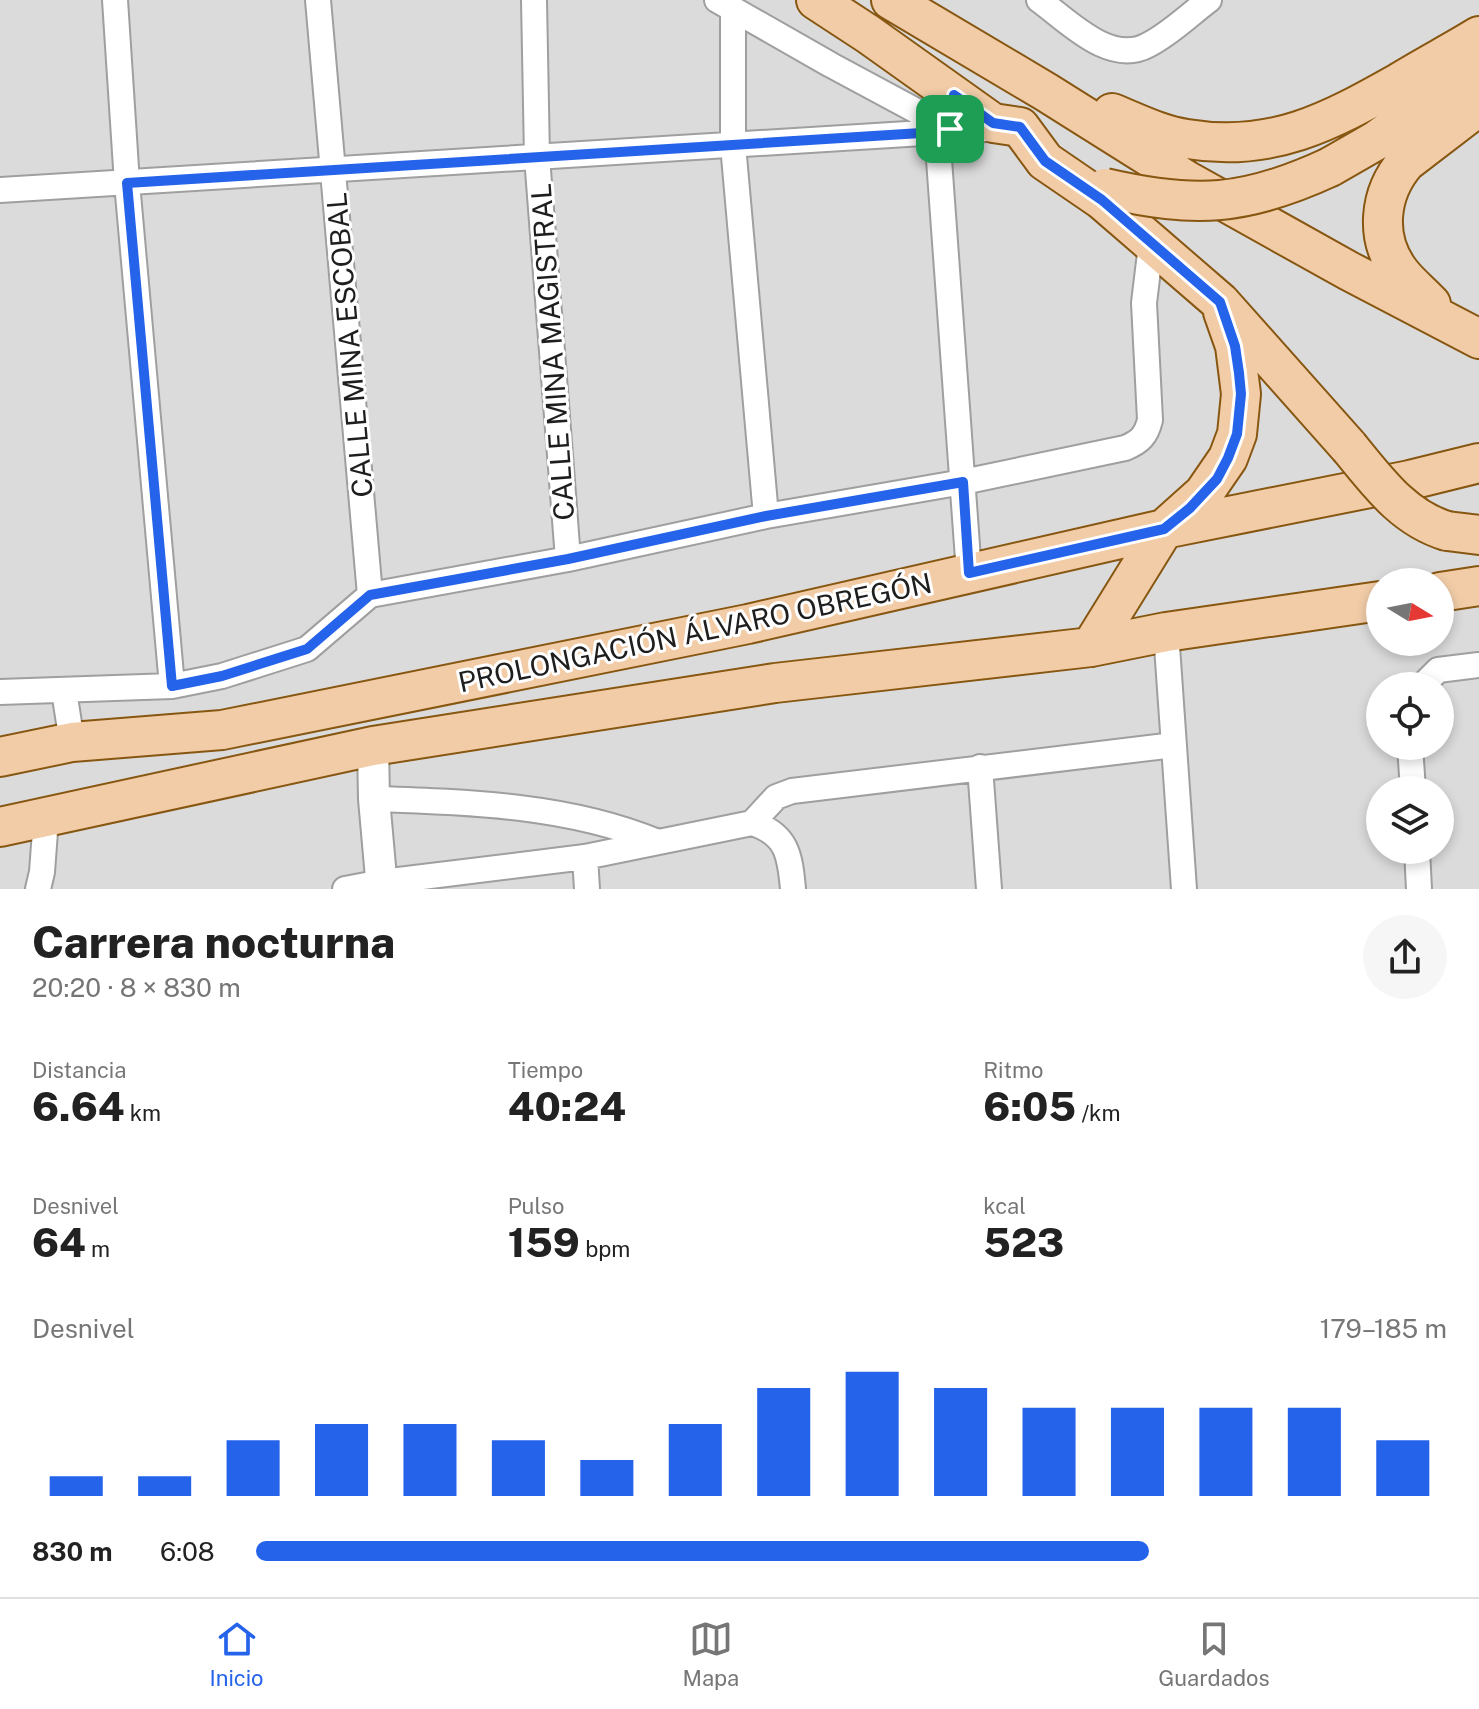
<!DOCTYPE html>
<html lang="es">
<meta charset="utf-8">
<style>
body{margin:0;font-family:"Public Sans",sans-serif;background:#f6f6f6;color:#222;height:100vh;display:flex;flex-direction:column;font-size:30px;white-space:nowrap}
*{box-sizing:border-box;margin:0}
p{font-size:26px;color:#767676}
.icon{flex:none;width:44px;height:44px;fill:none;stroke:currentColor;stroke-width:2;stroke-linecap:round;stroke-linejoin:round}
.map{position:relative;height:889px;overflow:hidden}
.details{display:flex;flex-direction:column;background:#fff;flex:1}
.details>*{flex:none}
.needle{width:52px;rotate:100deg}
.fabs{position:absolute;left:1366px;top:568px;display:grid;gap:16px}
.fabs a{display:grid;place-items:center;width:88px;height:88px;border-radius:50%;background:#fff;box-shadow:0 4px 12px #0003;font-size:40px}
.pin{position:absolute;display:grid;place-items:center;width:68px;height:68px;color:#fff;margin:-34px;border-radius:16px;box-shadow:0 4px 12px #0006}
.round{display:grid;place-items:center;flex:none;width:84px;height:84px;border-radius:42px;background:#f6f6f6}
.head{display:flex;align-items:center;justify-content:space-between;height:136px;padding:0 32px}
h1{font-size:44px;font-weight:800;line-height:60px}
.figures{display:grid;grid-template-columns:repeat(3,1fr);gap:12px;height:136px;padding:8px 32px}
.figures div{display:grid;align-content:center}
.figures b{font-size:40px;font-weight:800}
.figures small{font-size:22px;font-weight:400}
.figures p{font-size:22px}
.chart{height:224px;padding:16px 32px}
.chart p{display:flex;justify-content:space-between}
.chart svg{width:100%;height:144px;margin-top:8px;stroke:#2563eb;stroke-width:6}
ul{padding:0 32px;list-style:none;font-size:26px}
li{display:grid;grid-template-columns:128px 96px 1fr;align-items:center;height:60px}
li i{height:20px;border-radius:10px;background:#2563eb}
.dock{display:flex;justify-content:space-around;align-items:center;height:112px;border-top:2px solid #e0e0e0;background:#fff;font-size:22px;color:#767676}
.dock a{display:grid;justify-items:center;gap:4px}
.dock .current{color:#2563eb}
.map>svg:first-child{display:block}
</style>
<div class="map">
<svg width="1479" height="889" viewBox="0 0 1479 889">
<rect width="100%" height="100%" fill="#eeeae5"/>
<path fill="#dcdbdb" fill-rule="evenodd" d="M 0,0 L 1479,0 L 1479,889 L 0,889 ZM 1380,582 L 1440,582 L 1440,642 L 1380,642 ZM 1380,686 L 1440,686 L 1440,746 L 1380,746 ZM 1380,790 L 1440,790 L 1440,850 L 1380,850 Z"/>
<g fill="none" stroke-linecap="round" stroke-linejoin="round">
<defs>
<path id="minor" d="M 115,0 L 127,183 L 172,686
M 318,0 L 370,595
M 534,0 L 537,157 L 568,559
M 717,0 L 831,65 L 950,129
M 1039,0 C 1068,21 1110,66 1148,45 C 1170,34 1189,15 1209,0
M 733,9 L 733,145 L 766,516
M 950,129 L 937,132 L 969,573
M 0,190 L 1004,128
M 1166,632 L 1184,889
M 1422,686 L 1438,670 L 1479,665
M 64,691 L 72,742
M 0,692 L 172,686 L 222,676 L 307,649 L 370,595 L 568,559 L 766,516 L 963,482 L 1125,448 C 1140,442 1146,436 1150,420 L 1144,303 L 1151,245
M 1410,746 L 1413,790
M 980,767 L 989,889
M 374,799 C 469,802 569,805 658,842
M 752,823 C 787,834 790,855 793,889
M 1417,850 L 1419,889
M 585,857 L 587,889
M 38,889 L 42,872 L 46,818
M 345,889 L 382,882 L 585,857 L 752,823 L 776,797 L 792,791 L 1174,745"/>
<path id="tertiary" d="M 373,746 L 374,799 L 382,889"/>
<path id="primary" d="M 816,0 L 868,34 L 993,123 L 1020,127 L 1045,161 L 1102,200 L 1220,302 L 1349,447
M 891,0 L 1046,92 L 1186,180 L 1349,271 L 1479,339
M 1112,113 C 1137,123 1160,135 1187,139 C 1272,153 1329,122 1400,82 C 1426,66 1453,52 1479,36
M 1330,167 L 1377,140 L 1479,66
M 1431,304 C 1421,293 1409,284 1400,272 C 1374,238 1379,193 1406,162 L 1479,106
M 1447,531 L 1479,535
M 1440,592 L 1479,586
M 1091,647 L 1164,529 L 1204,493 L 1228,458 L 1237,434 L 1241,394 L 1235,346 L 1223,312
M 0,757 L 72,742 L 222,730 L 748,624 L 1164,529 L 1410,480 L 1479,463
M 0,827 L 373,746 L 775,683 L 1091,647 L 1166,632 L 1380,601"/>
</defs>
<use href="#minor" stroke="#9f9f9f" stroke-width="28"/>
<use href="#tertiary" stroke="#9f9f9f" stroke-width="34"/>
<use href="#primary" stroke="#875711" stroke-width="42"/>
<use href="#minor" stroke="#fff" stroke-width="24"/>
<use href="#tertiary" stroke="#fff" stroke-width="30"/>
<use href="#primary" stroke="#f1cca7" stroke-width="38"/>
<defs>
<path id="primary-bridge" d="M 1105,188 C 1196,209 1246,206 1330,167
M 1349,447 C 1377,481 1403,518 1447,531"/>
</defs>
<use href="#primary-bridge" stroke="#875711" stroke-width="42" stroke-linecap="butt"/>
<use href="#primary-bridge" stroke="#f1cca7" stroke-width="38"/>
</g>
<g fill="none" stroke-linecap="round" stroke-linejoin="round">
<defs>
<path id="route" d="M 954,95 L 993,123 L 1020,127 L 1045,161 L 1102,200 L 1220,302 L 1235,346 L 1239,373 L 1241,394 L 1237,434 L 1228,458 L 1217,479 L 1190,508 L 1164,529 L 969,573 L 963,482 L 766,516 L 568,559 L 370,595 L 307,649 L 222,676 L 172,686 L 127,183 L 937,132 L 950,129 Z"/>
</defs>
<use href="#route" stroke="#fff" stroke-width="16"/>
<use href="#route" stroke="#2563eb" stroke-width="10"/>
</g>
<g text-anchor="middle" dominant-baseline="central" stroke-width="6" stroke-linejoin="round" paint-order="stroke">
<g font-size="28" fill="#1e1e1e" stroke="#fff">
<text transform="translate(349 345) rotate(-95)">CALLE MINA ESCOBAL</text>
<text transform="translate(552 352) rotate(-94)">CALLE MINA MAGISTRAL</text>
<text transform="translate(695 632) rotate(-12)">PROLONGACIÓN ÁLVARO OBREGÓN</text>
</g>
</g>
</svg>
<div class="fabs">
<a><svg class="needle" viewBox="-14 -14 28 28"><path d="M0-13l5 13h-10z" fill="#e53935"/><path d="M0 13l5-13h-10z" fill="#767676"/></svg></a>
<a><svg class="icon" aria-label="locate" viewBox="0 0 24 24"><circle cx="12" cy="12" r="6"/><path d="M12 2v4M12 18v4M2 12h4M18 12h4"/></svg></a>
<a><svg class="icon" aria-label="layers" viewBox="0 0 24 24"><path d="M12 4l9 5-9 5-9-5zM3 14l9 5 9-5"/></svg></a>
</div>
<div class="pin" style="left:950px;top:129px;background:#1e9e55"><svg class="icon" aria-label="arrive" viewBox="0 0 24 24"><path d="M6 21V4h12l-3 4 3 4H6"/></svg></div>
</div>
<section class="details">
<div class="head"><div><h1>Carrera nocturna</h1><p>20:20 · 8 × 830 m</p></div><a class="round"><svg class="icon" aria-label="share" viewBox="0 0 24 24"><path d="M12 15V3M7 8l5-5 5 5M5 13v7h14v-7"/></svg></a></div>
<div class="figures">
<div><p>Distancia</p><b>6.64<small> km</small></b></div>
<div><p>Tiempo</p><b>40:24</b></div>
<div><p>Ritmo</p><b>6:05<small> /km</small></b></div>
</div>
<div class="figures">
<div><p>Desnivel</p><b>64<small> m</small></b></div>
<div><p>Pulso</p><b>159<small> bpm</small></b></div>
<div><p>kcal</p><b>523</b></div>
</div>
<div class="chart"><p><span>Desnivel</span>179–185 m</p>
<svg viewBox="0 0 160 44" preserveAspectRatio="none"><path d="M5 44V38M15 44V38M25 44V27M35 44V22M45 44V22M55 44V27M65 44V33M75 44V22M85 44V11M95 44V6M105 44V11M115 44V17M125 44V17M135 44V17M145 44V17M155 44V27"/></svg>
</div>
<ul>
<li><b>830 m</b>6:08<i style="width:75%"></i></li>
</ul>
</section>
<nav class="dock">
<a class="current"><svg class="icon" aria-label="home" viewBox="0 0 24 24"><path d="M3 11l9-7 9 7M6 9v11h12V9"/></svg>Inicio</a>
<a><svg class="icon" aria-label="map" viewBox="0 0 24 24"><path d="M3 6l6-2 6 2 6-2v14l-6 2-6-2-6 2zM9 4v14M15 6v14"/></svg>Mapa</a>
<a><svg class="icon" aria-label="saved" viewBox="0 0 24 24"><path d="M7 4h10v16l-5-4-5 4z"/></svg>Guardados</a>
</nav>
